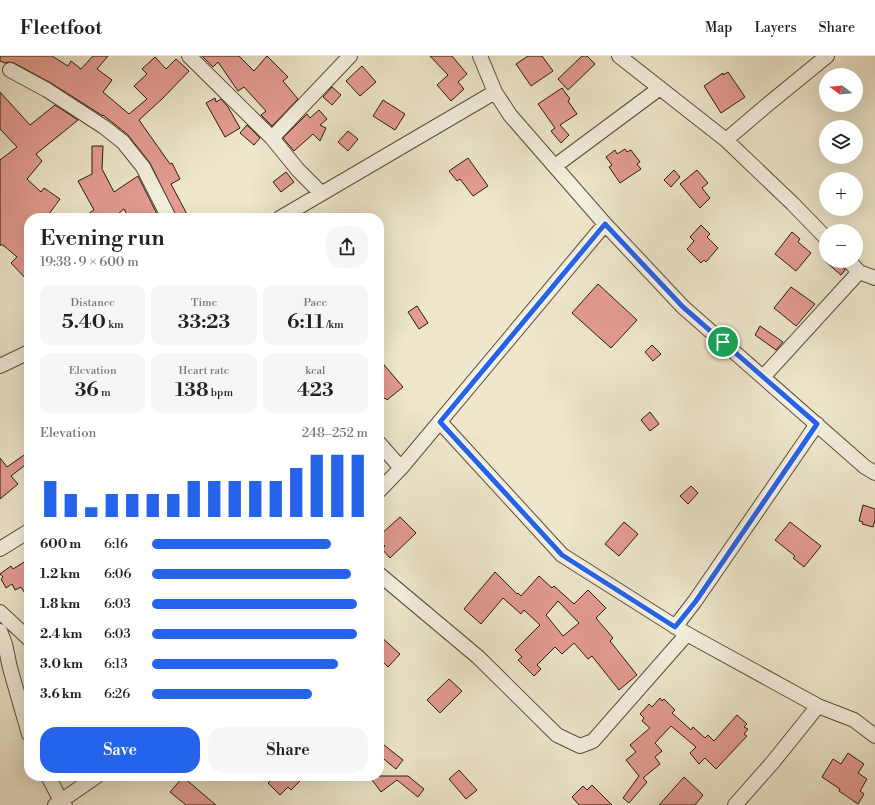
<!DOCTYPE html>
<meta charset="utf-8">
<style>
body{margin:0;font-family:"Libre Bodoni",serif;background:#f6f6f6;color:#222;height:100vh;display:flex;flex-direction:column;font-size:15px;white-space:nowrap}
*{box-sizing:border-box;margin:0}
p{font-size:13px;color:#767676}
.icon{flex:none;width:22px;height:22px;fill:none;stroke:currentColor;stroke-width:2;stroke-linecap:round;stroke-linejoin:round}
.map{position:relative;flex:1;overflow:hidden}
.details{position:absolute;left:24px;top:157px;width:360px;height:568px;display:flex;flex-direction:column;background:#fff;border-radius:16px;box-shadow:0 4px 16px #0002}
.details>*{flex:none}
.needle{width:26px;rotate:286deg}
.fabs{position:absolute;left:819px;top:12px;display:grid;gap:8px}
.fabs a{display:grid;place-items:center;width:44px;height:44px;border-radius:50%;background:#fff;box-shadow:0 4px 16px #0002;font-size:20px}
.pin{position:absolute;display:grid;place-items:center;width:34px;height:34px;color:#fff;margin:-17px;border:2px solid #fff;border-radius:50%;box-shadow:0 1px 4px #0007}
.round{display:grid;place-items:center;flex:none;width:42px;height:42px;border-radius:16px;background:#f6f6f6}
.overview{display:flex;align-items:center;justify-content:space-between;height:68px;padding:0 16px}
h1{font-size:22px;font-weight:600;line-height:30px}
.metrics{display:grid;grid-template-columns:repeat(3,1fr);gap:6px;height:68px;padding:4px 16px}
.metrics div{display:grid;align-content:center;border-radius:10px;background:#f6f6f6;text-align:center}
.metrics b{font-size:20px;font-weight:600}
.metrics small{font-size:11px;font-weight:400}
.metrics p{font-size:11px}
.chart{height:112px;padding:8px 16px}
.chart p{display:flex;justify-content:space-between}
.chart svg{width:100%;height:72px;margin-top:4px;stroke:#2563eb;stroke-width:6}
.button{display:flex;gap:8px;margin-top:auto;padding:8px 16px}
.button a{flex:1;height:46px;border-radius:16px;background:#2563eb;color:#fff;font-size:16px;font-weight:600;line-height:46px;text-align:center}
.button a+a{background:#f6f6f6;color:#222}
ul{padding:0 16px;list-style:none;font-size:13px}
li{display:grid;grid-template-columns:64px 48px 1fr;align-items:center;height:30px}
li i{height:10px;border-radius:5px;background:#2563eb}
header{display:flex;align-items:center;gap:24px;box-sizing:border-box;height:56px;padding:0 20px;background:#fff;border-bottom:1px solid #e0e0e0}
header strong{font-size:19px}
nav{display:flex;gap:22px;margin-inline-start:auto;font-size:14px}
.map>svg:first-child{display:block}
</style>
<header>
<strong>Fleetfoot</strong>
<nav><a>Map</a><a>Layers</a><a>Share</a></nav>
</header>
<div class="map">
<svg width="875" height="749" viewBox="0 0 875 749">
<rect width="100%" height="100%" fill="#eee7cc"/>
<filter id="stains"><feTurbulence type="fractalNoise" baseFrequency=".005" numOctaves="4"/><feColorMatrix values="0 0 0 0 .2 0 0 0 0 .09 0 0 0 0 .02 0 0 0 .5 -.17"/></filter>
<radialGradient id="worn" r=".72"><stop offset=".6" stop-color="#630" stop-opacity="0"/><stop offset="1" stop-color="#630" stop-opacity=".3"/></radialGradient>
<path fill="#e49c92" stroke="#2d1a0b" fill-rule="evenodd" d="M 0,0 L 52,0 L 68,10 L 71,5 L 81,13 L 93,0 L 108,0 L 97,13 L 112,24 L 103,36 L 129,58 L 147,43 L 134,30 L 147,18 L 142,13 L 155,1 L 166,13 L 176,3 L 189,15 L 162,43 L 139,64 L 170,108 L 172,107 L 180,123 L 171,128 L 189,162 L 177,162 L 150,107 L 128,79 L 103,59 L 103,60 L 51,27 L 14,7 L 9,6 L 5,7 L 0,5 Z
M 202,0 L 239,0 L 254,15 L 267,0 L 288,21 L 283,25 L 298,43 L 272,70 L 261,59 L 266,55 L 244,31 L 238,35 L 218,6 L 213,11 Z
M 430,0 L 452,0 L 467,18 L 458,26 L 464,33 L 451,45 L 437,29 L 448,19 Z
M 528,0 L 542,0 L 553,15 L 531,30 L 516,8 Z
M 582,0 L 587,0 L 595,8 L 568,34 L 558,23 Z
M 362,10 L 376,26 L 360,40 L 346,25 Z
M 728,16 L 745,41 L 721,57 L 704,30 L 723,17 L 723,19 Z
M 332,31 L 341,39 L 332,49 L 323,41 Z
M 562,32 L 570,43 L 568,45 L 577,58 L 560,69 L 569,79 L 561,87 L 551,75 L 555,72 L 538,48 Z
M 0,36 L 30,69 L 55,49 L 78,64 L 36,98 L 42,105 L 27,123 L 41,136 L 44,132 L 60,143 L 46,162 L 29,162 L 29,226 L 11,207 L 17,201 L 3,189 L 0,189 L 0,104 L 17,91 L 0,73 Z
M 215,42 L 216,46 L 221,43 L 228,51 L 240,72 L 225,81 L 206,47 Z
M 383,44 L 405,58 L 395,74 L 373,60 Z
M 319,54 L 327,63 L 320,69 L 326,72 L 320,85 L 313,78 L 294,95 L 283,82 L 307,58 L 310,62 Z
M 247,69 L 260,82 L 254,89 L 240,77 Z
M 348,75 L 358,83 L 348,95 L 338,86 Z
M 92,90 L 103,90 L 102,113 L 114,136 L 138,120 L 159,162 L 129,162 L 124,153 L 113,162 L 82,162 L 94,154 L 78,125 L 92,118 Z
M 625,93 L 627,96 L 631,94 L 640,106 L 637,108 L 641,113 L 620,127 L 609,111 L 612,109 L 606,101 L 615,94 L 617,98 Z
M 468,102 L 488,130 L 473,140 L 460,123 L 457,125 L 449,115 Z
M 674,114 L 680,121 L 671,131 L 664,124 Z
M 697,114 L 708,127 L 702,132 L 710,142 L 700,152 L 680,128 Z
M 286,116 L 294,126 L 281,136 L 273,126 Z
M 701,169 L 710,178 L 707,181 L 718,192 L 706,206 L 704,204 L 701,207 L 687,193 L 694,185 L 690,181 Z
M 792,176 L 800,183 L 798,186 L 811,197 L 796,215 L 775,198 Z
M 825,205 L 840,205 L 845,214 L 841,219 Z
M 598,228 L 637,264 L 611,292 L 572,257 Z
M 791,231 L 815,248 L 796,270 L 774,252 Z
M 417,250 L 428,267 L 419,273 L 408,256 Z
M 760,270 L 783,286 L 776,294 L 755,279 Z
M 652,289 L 661,298 L 653,305 L 645,296 Z
M 379,303 L 403,331 L 387,344 L 385,342 L 379,347 Z
M 650,356 L 659,368 L 650,375 L 641,364 Z
M 24,399 L 29,406 L 11,420 L 18,428 L 0,443 L 0,402 L 7,411 Z
M 691,430 L 698,437 L 688,448 L 680,440 Z
M 863,449 L 875,453 L 875,464 L 873,471 L 862,468 L 863,466 L 859,465 Z
M 400,461 L 416,477 L 390,502 L 382,493 L 385,490 L 379,484 L 379,480 Z
M 624,466 L 638,478 L 619,500 L 605,488 Z
M 790,466 L 821,490 L 804,511 L 793,502 L 795,500 L 775,484 Z
M 29,503 L 29,544 L 21,531 L 15,534 L 12,528 L 6,532 L 1,523 L 3,521 L 0,518 L 11,510 L 13,513 Z
M 495,516 L 517,538 L 518,537 L 521,540 L 539,520 L 552,532 L 554,530 L 574,548 L 588,534 L 606,552 L 596,562 L 613,582 L 610,585 L 637,619 L 619,634 L 592,600 L 588,603 L 574,587 L 562,598 L 555,591 L 537,609 L 541,613 L 534,620 L 518,604 L 522,601 L 515,594 L 540,569 L 524,554 L 521,558 L 503,542 L 481,568 L 464,553 ZM 558,545 L 579,567 L 563,580 L 546,559 Z
M 379,579 L 400,598 L 388,611 L 379,602 Z
M 449,623 L 462,635 L 440,657 L 427,644 Z
M 660,642 L 662,645 L 664,643 L 675,654 L 672,657 L 691,674 L 693,671 L 705,682 L 708,679 L 714,685 L 737,659 L 747,668 L 744,671 L 748,673 L 744,678 L 747,680 L 716,713 L 705,702 L 699,708 L 690,697 L 696,691 L 671,670 L 655,687 L 662,695 L 655,701 L 660,708 L 643,722 L 647,726 L 629,747 L 623,742 L 639,720 L 626,704 L 636,696 L 630,689 L 650,672 L 642,665 L 644,662 L 640,658 L 649,648 L 652,651 Z
M 379,685 L 403,704 L 396,713 L 379,699 Z
M 848,697 L 864,708 L 858,717 L 867,723 L 860,735 L 864,738 L 858,748 L 839,735 L 840,733 L 822,721 L 833,703 L 841,708 Z
M 459,714 L 477,734 L 466,743 L 449,723 Z
M 275,720 L 305,720 L 291,734 L 288,731 L 280,739 L 268,727 Z
M 369,720 L 408,720 L 424,733 L 418,741 L 397,724 L 381,736 Z
M 183,721 L 216,749 L 186,749 L 170,736 Z
M 684,721 L 703,739 L 695,749 L 659,749 Z
M 592,729 L 612,749 L 579,749 L 572,741 L 583,730 L 587,734 Z"/>
<g fill="none" stroke-linecap="round" stroke-linejoin="round">
<defs>
<path id="minor" d="M 189,0 L 272,82 L 298,114 L 321,137
M 480,0 L 495,36 L 510,59 L 605,168 L 683,251 L 865,411 L 875,417
M 619,0 L 726,84 L 793,148 L 826,182
M 10,14 L 47,34 L 104,71 L 123,86 L 143,111 L 169,162
M 272,82 L 350,0
M 726,84 L 767,49 L 827,0
M 555,110 L 660,32
M 280,162 L 495,36
M 849,205 L 859,216 L 875,222
M 0,310 L 29,296
M 763,321 L 859,216
M 440,366 L 562,499 L 687,578 L 818,650 L 854,664 L 875,680
M 379,387 L 401,412
M 379,435 L 401,412 L 605,168
M 0,493 L 29,475
M 379,518 L 478,601 L 557,679 L 580,690 L 593,685 L 687,578
M 0,556 L 29,583
M 675,571 L 695,545 L 817,368
M 0,575 L 5,588 L 10,612 L 29,678
M 48,720 L 61,745 L 65,749
M 55,749 L 97,720
M 735,749 L 773,706 L 818,650"/>
</defs>
<use href="#minor" stroke="#5d4d3b" stroke-width="16"/>
<use href="#minor" stroke="#f4efde" stroke-width="14"/>
</g>
<g fill="none" stroke-linecap="round" stroke-linejoin="round">
<defs>
<path id="route" d="M 605,168 L 683,251 L 817,368 L 696,545 L 675,571 L 562,499 L 440,366 Z"/>
</defs>
<use href="#route" stroke="#fff" stroke-width="8"/>
<use href="#route" stroke="#2563eb" stroke-width="5"/>
</g>
<rect width="100%" height="100%" filter="url(#stains)"/>
<rect width="100%" height="100%" fill="url(#worn)"/>
</svg>
<div class="fabs">
<a><svg class="needle" viewBox="-14 -14 28 28"><path d="M0-13l5 13h-10z" fill="#e53935"/><path d="M0 13l5-13h-10z" fill="#767676"/></svg></a>
<a><svg class="icon" aria-label="layers" viewBox="0 0 24 24"><path d="M12 4l9 5-9 5-9-5zM3 14l9 5 9-5"/></svg></a>
<a>+</a>
<a>−</a>
</div>
<div class="pin" style="left:723px;top:286px;background:#1e9e55"><svg class="icon" aria-label="arrive" viewBox="0 0 24 24"><path d="M6 21V4h12l-3 4 3 4H6"/></svg></div>
<section class="details">
<div class="overview"><div><h1>Evening run</h1><p>19:38 · 9 × 600 m</p></div><a class="round"><svg class="icon" aria-label="share" viewBox="0 0 24 24"><path d="M12 15V3M7 8l5-5 5 5M5 13v7h14v-7"/></svg></a></div>
<div class="metrics">
<div><p>Distance</p><b>5.40<small> km</small></b></div>
<div><p>Time</p><b>33:23</b></div>
<div><p>Pace</p><b>6:11<small> /km</small></b></div>
</div>
<div class="metrics">
<div><p>Elevation</p><b>36<small> m</small></b></div>
<div><p>Heart rate</p><b>138<small> bpm</small></b></div>
<div><p>kcal</p><b>423</b></div>
</div>
<div class="chart"><p><span>Elevation</span>248–252 m</p>
<svg viewBox="0 0 160 44" preserveAspectRatio="none"><path d="M5 44V22M15 44V30M25 44V38M35 44V30M45 44V30M55 44V30M65 44V30M75 44V22M85 44V22M95 44V22M105 44V22M115 44V22M125 44V14M135 44V6M145 44V6M155 44V6"/></svg>
</div>
<ul>
<li><b>600 m</b>6:16<i style="width:83%"></i></li>
<li><b>1.2 km</b>6:06<i style="width:92%"></i></li>
<li><b>1.8 km</b>6:03<i style="width:95%"></i></li>
<li><b>2.4 km</b>6:03<i style="width:95%"></i></li>
<li><b>3.0 km</b>6:13<i style="width:86%"></i></li>
<li><b>3.6 km</b>6:26<i style="width:74%"></i></li>
</ul>
<div class="button"><a>Save</a><a>Share</a></div>
</section>
</div>
